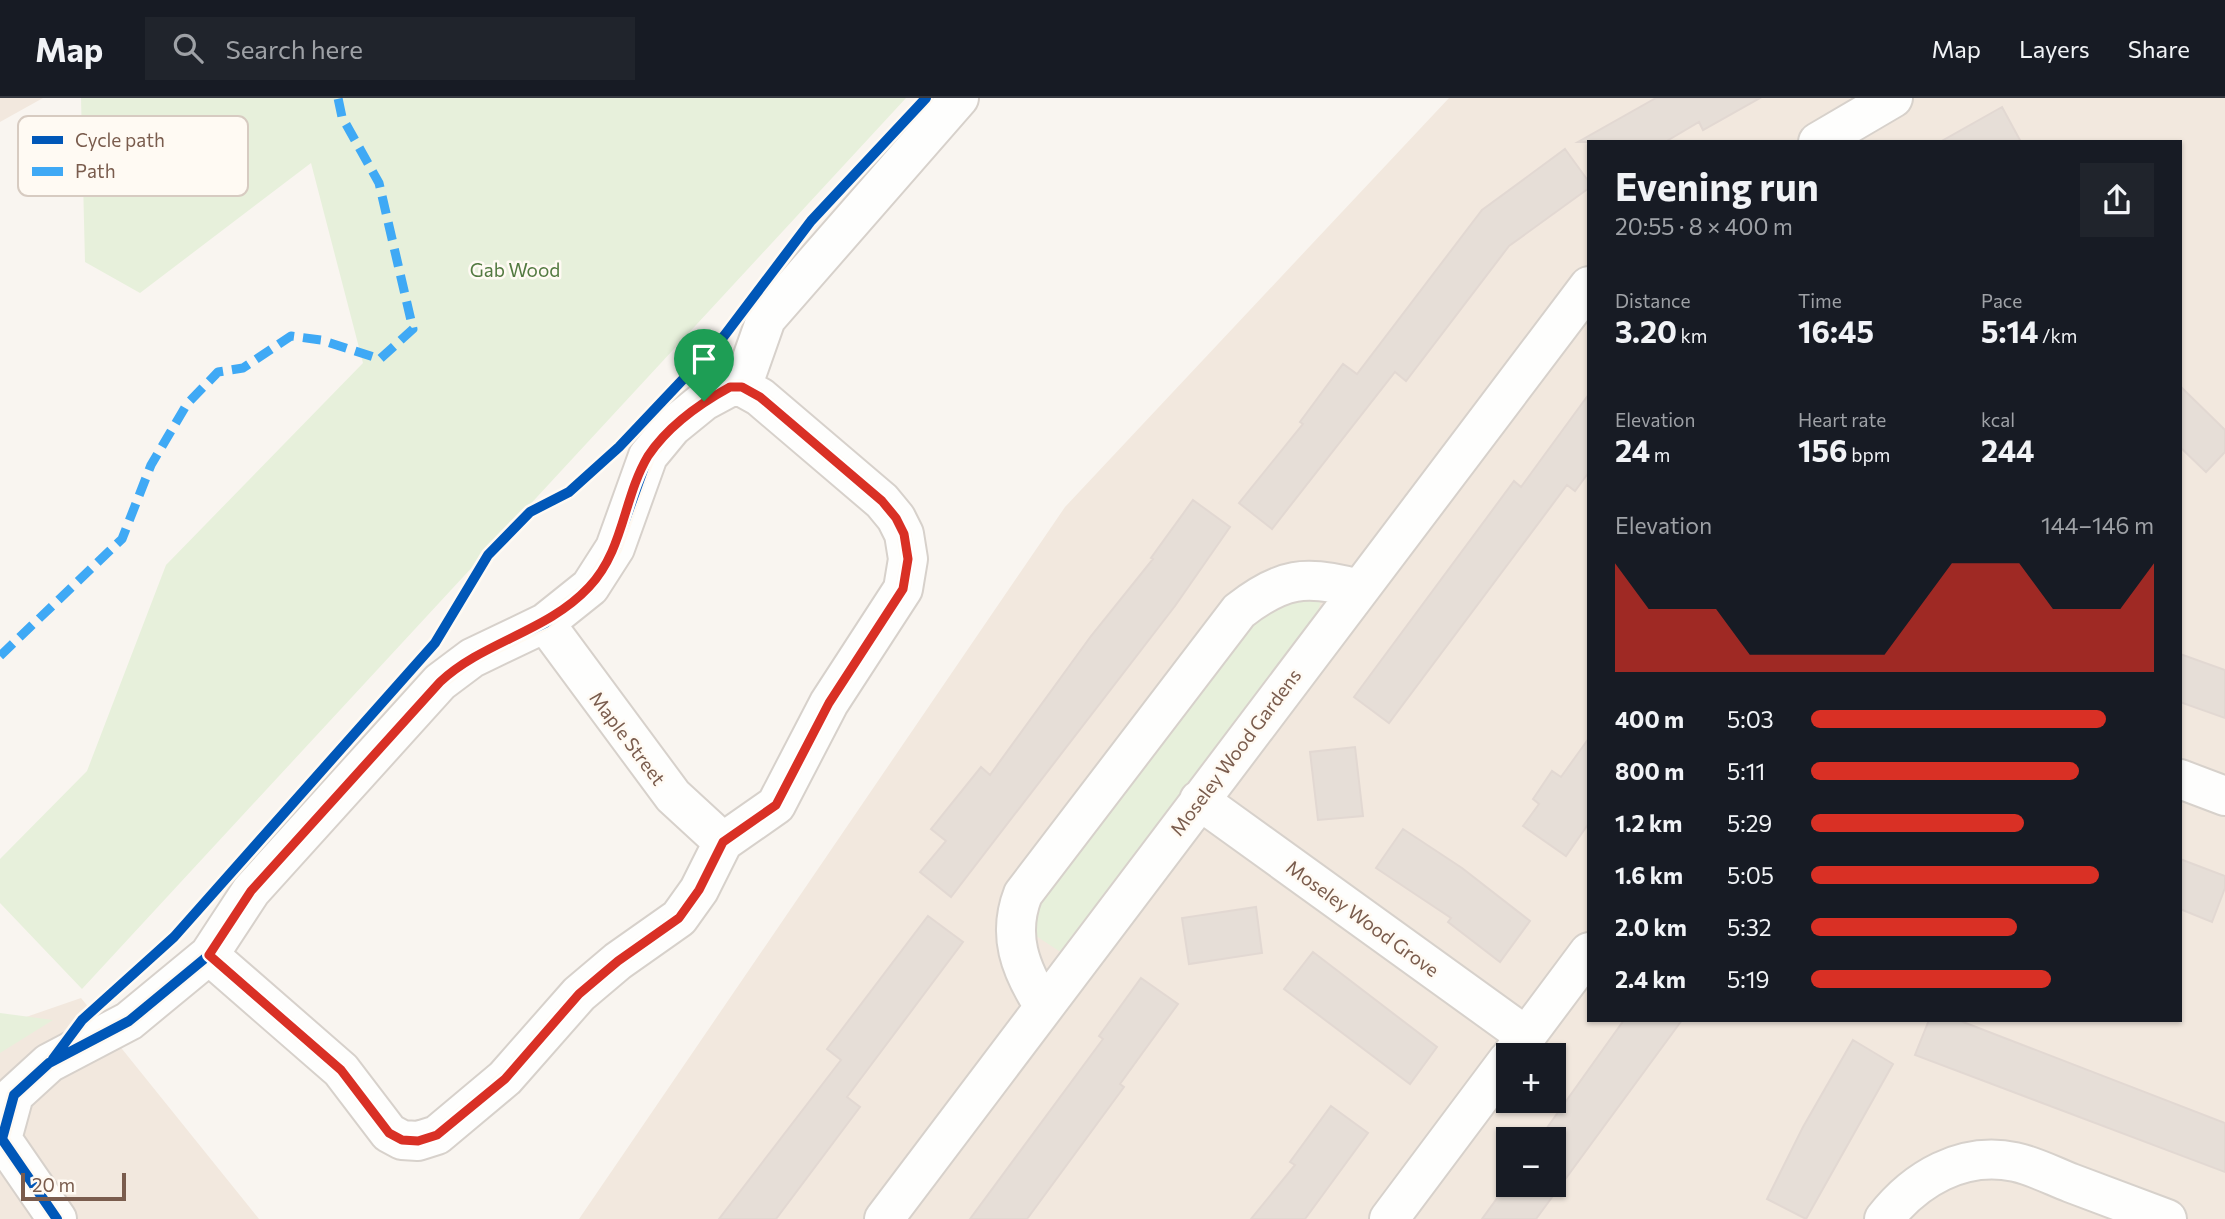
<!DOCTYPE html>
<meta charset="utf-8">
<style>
body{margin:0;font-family:Commissioner,sans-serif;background:#20242c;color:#f1f3f6;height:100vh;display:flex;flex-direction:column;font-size:26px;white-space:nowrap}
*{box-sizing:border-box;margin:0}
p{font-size:23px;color:#9ea1a6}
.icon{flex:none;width:38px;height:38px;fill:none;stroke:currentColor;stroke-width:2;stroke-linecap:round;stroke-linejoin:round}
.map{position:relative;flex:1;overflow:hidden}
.details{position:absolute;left:1587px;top:42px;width:595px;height:882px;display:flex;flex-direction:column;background:#171b24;border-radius:0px;box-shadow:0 2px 5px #0004}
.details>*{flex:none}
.controls{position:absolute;left:1496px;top:945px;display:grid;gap:14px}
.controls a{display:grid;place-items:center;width:70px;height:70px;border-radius:0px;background:#171b24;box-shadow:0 2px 5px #0004;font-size:35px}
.scale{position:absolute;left:21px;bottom:18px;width:105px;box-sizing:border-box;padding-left:7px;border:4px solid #7a5c4d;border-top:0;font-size:19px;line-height:24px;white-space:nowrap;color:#7a5c4d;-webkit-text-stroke:5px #fffaf3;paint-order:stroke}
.pin{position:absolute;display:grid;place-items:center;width:60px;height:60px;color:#fff;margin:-72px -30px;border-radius:50% 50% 50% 0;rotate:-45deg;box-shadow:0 0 7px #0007}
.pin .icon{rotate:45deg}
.round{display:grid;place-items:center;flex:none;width:74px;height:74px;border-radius:0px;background:#20242c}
.summary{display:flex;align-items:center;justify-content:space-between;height:119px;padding:0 28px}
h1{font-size:38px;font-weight:700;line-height:52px}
.metrics{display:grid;grid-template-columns:repeat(3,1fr);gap:10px;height:119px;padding:7px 28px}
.metrics div{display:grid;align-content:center}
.metrics b{font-size:30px;font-weight:700}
.metrics small{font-size:19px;font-weight:400}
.metrics p{font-size:19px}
.chart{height:196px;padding:14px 28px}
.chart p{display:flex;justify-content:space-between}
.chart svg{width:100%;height:126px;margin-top:7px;fill:#d93025;opacity:.7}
ul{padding:0 28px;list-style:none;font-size:23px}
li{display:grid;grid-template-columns:112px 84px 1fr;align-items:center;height:52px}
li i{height:18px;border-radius:9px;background:#d93025}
header{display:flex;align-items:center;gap:42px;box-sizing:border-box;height:98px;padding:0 35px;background:#171b24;border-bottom:2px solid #363941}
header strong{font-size:33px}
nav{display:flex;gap:38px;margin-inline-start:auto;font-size:24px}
.search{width:490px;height:63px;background:#20242c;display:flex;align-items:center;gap:18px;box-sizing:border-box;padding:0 24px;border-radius:0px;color:#9ea1a6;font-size:26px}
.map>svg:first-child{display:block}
</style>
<header>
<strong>Map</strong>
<div class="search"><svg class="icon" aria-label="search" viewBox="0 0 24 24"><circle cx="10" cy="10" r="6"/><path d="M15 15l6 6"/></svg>Search here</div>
<nav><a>Map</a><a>Layers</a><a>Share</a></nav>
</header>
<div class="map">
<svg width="2225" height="1121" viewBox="0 0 2225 1121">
<rect width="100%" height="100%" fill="#f9f5f0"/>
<path fill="#f2e8de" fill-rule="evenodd" d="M 0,0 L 43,0 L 0,24 Z
M 1449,0 L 2225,0 L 2225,1121 L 579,1121 L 1065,409 ZM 1589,44 L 2180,44 L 2180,922 L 1589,922 ZM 1508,957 L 1554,957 L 1554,1003 L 1508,1003 ZM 1508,1041 L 1554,1041 L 1554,1087 L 1508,1087 Z
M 81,900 L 259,1121 L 0,1121 L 0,928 Z"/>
<path fill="#e7f0db" d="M 81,0 L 906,0 L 82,891 L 0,805 L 0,761 L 87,673 L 166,467 L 363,265 L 311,65 L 140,195 L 85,164 Z
M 1279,498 L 1322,500 L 1318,513 L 1066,852 L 1059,853 L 1033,836 L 1037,809 L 1253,515 Z
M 0,915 L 53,922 L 0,955 Z"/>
<path fill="#e6ded7" stroke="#e2d8d2" stroke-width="2" d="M 1656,0 L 1760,0 L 1703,32 L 1699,24 L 1665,44 L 1578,44 Z
M 2002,9 L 2021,44 L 1940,44 Z
M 1565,51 L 1589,84 L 1589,90 L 1509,148 L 1406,283 L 1395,274 L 1272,431 L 1239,405 L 1303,326 L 1300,324 L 1343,266 L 1357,276 L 1482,112 Z
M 2180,288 L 2225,332 L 2225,354 L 2206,374 L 2180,349 Z
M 1589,296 L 1589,374 L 1575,393 L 1567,387 L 1389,625 L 1354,599 L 1514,383 L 1521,389 Z
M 1193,402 L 1230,429 L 1175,508 L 951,799 L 920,774 L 946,743 L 931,731 L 981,669 L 990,677 L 1091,538 L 1153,461 L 1151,460 Z
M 2180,556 L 2225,572 L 2225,620 L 2180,604 Z
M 1589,640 L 1589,725 L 1566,758 L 1523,728 L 1539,706 L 1533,701 L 1552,673 L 1561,679 Z
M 1355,649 L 1363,718 L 1318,722 L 1310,654 Z
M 1403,731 L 1462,770 L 1530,823 L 1500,864 L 1448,824 L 1451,820 L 1376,770 Z
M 2180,761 L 2225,778 L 2225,790 L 2212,824 L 2180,811 Z
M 1256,809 L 1262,855 L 1189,866 L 1182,820 Z
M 928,818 L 963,844 L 847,999 L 860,1009 L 776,1121 L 719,1121 L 841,962 L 827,951 Z
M 1313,854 L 1437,949 L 1410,986 L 1284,891 Z
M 1141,880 L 1178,906 L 1120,986 L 1124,989 L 1027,1121 L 970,1121 L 1103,941 L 1099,938 Z
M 1624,922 L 1682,922 L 1536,1121 L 1482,1121 L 1508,1085 L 1554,1087 L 1554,1041 L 1539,1041 Z
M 1929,922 L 1958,922 L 2225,1025 L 2225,1074 L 1915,957 Z
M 1853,942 L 1893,966 L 1806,1121 L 1767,1101 L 1803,1029 Z
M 1331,1008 L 1368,1035 L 1305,1121 L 1251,1121 L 1295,1067 L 1290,1064 Z"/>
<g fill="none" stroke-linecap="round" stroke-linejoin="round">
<defs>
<path id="minor" d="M 1818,44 L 1893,0
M 742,289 L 766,221 L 959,0
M 545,525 L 673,698 L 723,744
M 2180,681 L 2225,698
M 1199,702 L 1526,938
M 1043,907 C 1020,871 1007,837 1023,796 L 1239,513 C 1281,480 1306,476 1358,491
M 1512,957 L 1589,854
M 57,1121 L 2,1041 L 14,997 L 49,965 L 129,923 L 209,857 L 251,793 L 440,584 L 472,560 L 545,525 L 590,489 L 615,450 L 648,358 L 672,329 L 704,303 L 730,289 L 742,289 L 760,299 L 882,403 L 896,420 L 904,436 L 908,461 L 903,491 L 829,605 L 776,707 L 723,744 L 699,792 L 679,820 L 618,863 L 579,896 L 505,980 L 437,1037 L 418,1043 L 402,1042 L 389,1035 L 341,972 L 209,857
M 884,1121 L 1589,188
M 1389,1121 L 1508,962
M 1884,1121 C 1915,1081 1962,1053 2015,1064 C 2034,1068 2053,1078 2071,1085 C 2103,1097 2135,1109 2167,1121"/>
</defs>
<use href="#minor" stroke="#d7d1cb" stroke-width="42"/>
<use href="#minor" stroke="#fefefd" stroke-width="38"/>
<path stroke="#3fa9f5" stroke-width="9" stroke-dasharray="18 9" stroke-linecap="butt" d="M 0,558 L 122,441 L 151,367 L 187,306 L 218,274 L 243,270 L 291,238 L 321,242 L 380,261 L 413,231 L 379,85 L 342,19 L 338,0"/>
<defs>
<path id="cycleway" d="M 53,961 L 82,922 L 174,839 L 435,545 L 488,457 L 530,414 L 569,394 L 619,349 L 724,238 L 811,123 L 926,0
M 57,1121 L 2,1041 L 14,997 L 49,965 L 129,923 L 209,857 L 251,793 L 440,584 L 472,560 L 545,525 L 590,489 L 615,450 L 648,358 L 672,329 L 704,303 L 730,289 L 742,289 L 760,299 L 882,403 L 896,420 L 904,436 L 908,461 L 903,491 L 829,605 L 776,707 L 723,744 L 699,792 L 679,820 L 618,863 L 579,896 L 505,980 L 437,1037 L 418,1043 L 402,1042 L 389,1035 L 341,972 L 209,857"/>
</defs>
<use href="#cycleway" stroke="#fffaf3" stroke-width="15"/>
<use href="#cycleway" stroke="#0057b8" stroke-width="10"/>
</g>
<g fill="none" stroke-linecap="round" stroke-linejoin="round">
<defs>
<path id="route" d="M 730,289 L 742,289 L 760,299 L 882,403 L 896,420 L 904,436 L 908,461 L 903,491 L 829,605 L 776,707 L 723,744 L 699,792 L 679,820 L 618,863 L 579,896 L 505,981 L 437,1037 L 418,1043 L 402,1042 L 389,1035 L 341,972 L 209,857 L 251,793 L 440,584 C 484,543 547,534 589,489 C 624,452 623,400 648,358 C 668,328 699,306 730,289 Z"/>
</defs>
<use href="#route" stroke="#fff" stroke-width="14"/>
<use href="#route" stroke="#d93025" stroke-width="9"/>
</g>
<g text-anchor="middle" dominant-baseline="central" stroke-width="5" stroke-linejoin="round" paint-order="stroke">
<g font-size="19" fill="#537a41" stroke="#fffaf3">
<text x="515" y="171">Gab Wood</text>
</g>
<g font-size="19" fill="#7a5c4d" stroke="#fffaf3">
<text transform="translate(628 640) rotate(53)">Maple Street</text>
<text transform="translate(1235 654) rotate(-53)">Moseley Wood Gardens</text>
<text transform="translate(1363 820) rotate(36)">Moseley Wood Grove</text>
</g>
</g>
<rect x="18" y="18" width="230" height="80" rx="10" fill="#fffaf3" stroke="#d7cbc1" stroke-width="2"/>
<rect x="32" y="38" width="31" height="8" fill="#0057b8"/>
<rect x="32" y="69" width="31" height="9" fill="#3fa9f5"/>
<g font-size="19" fill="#7a5c4d">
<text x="75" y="49">Cycle path</text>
<text x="75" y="80">Path</text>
</g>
</svg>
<div class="controls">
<a>+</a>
<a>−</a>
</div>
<div class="scale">20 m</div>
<div class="pin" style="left:704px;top:303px;background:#1e9e55"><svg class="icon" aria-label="arrive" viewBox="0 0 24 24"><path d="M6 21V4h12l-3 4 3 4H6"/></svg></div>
<section class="details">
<div class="summary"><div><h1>Evening run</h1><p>20:55 · 8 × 400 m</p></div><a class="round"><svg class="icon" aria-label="share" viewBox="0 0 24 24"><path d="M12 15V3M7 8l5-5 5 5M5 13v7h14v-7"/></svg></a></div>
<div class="metrics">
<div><p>Distance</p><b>3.20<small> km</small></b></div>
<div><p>Time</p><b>16:45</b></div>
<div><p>Pace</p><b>5:14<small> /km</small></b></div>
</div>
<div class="metrics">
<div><p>Elevation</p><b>24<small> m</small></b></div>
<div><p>Heart rate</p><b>156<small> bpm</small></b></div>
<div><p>kcal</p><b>244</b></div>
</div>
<div class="chart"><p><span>Elevation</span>144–146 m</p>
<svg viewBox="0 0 160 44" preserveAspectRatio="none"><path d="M0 44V6L10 22L20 22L30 22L40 38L50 38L60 38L70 38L80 38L90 22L100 6L110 6L120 6L130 22L140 22L150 22L160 6V44z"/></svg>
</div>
<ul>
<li><b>400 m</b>5:03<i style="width:86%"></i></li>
<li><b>800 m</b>5:11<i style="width:78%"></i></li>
<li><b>1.2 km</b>5:29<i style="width:62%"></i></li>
<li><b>1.6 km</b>5:05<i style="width:84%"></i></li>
<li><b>2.0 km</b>5:32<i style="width:60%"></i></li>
<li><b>2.4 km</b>5:19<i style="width:70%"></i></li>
</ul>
</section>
</div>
